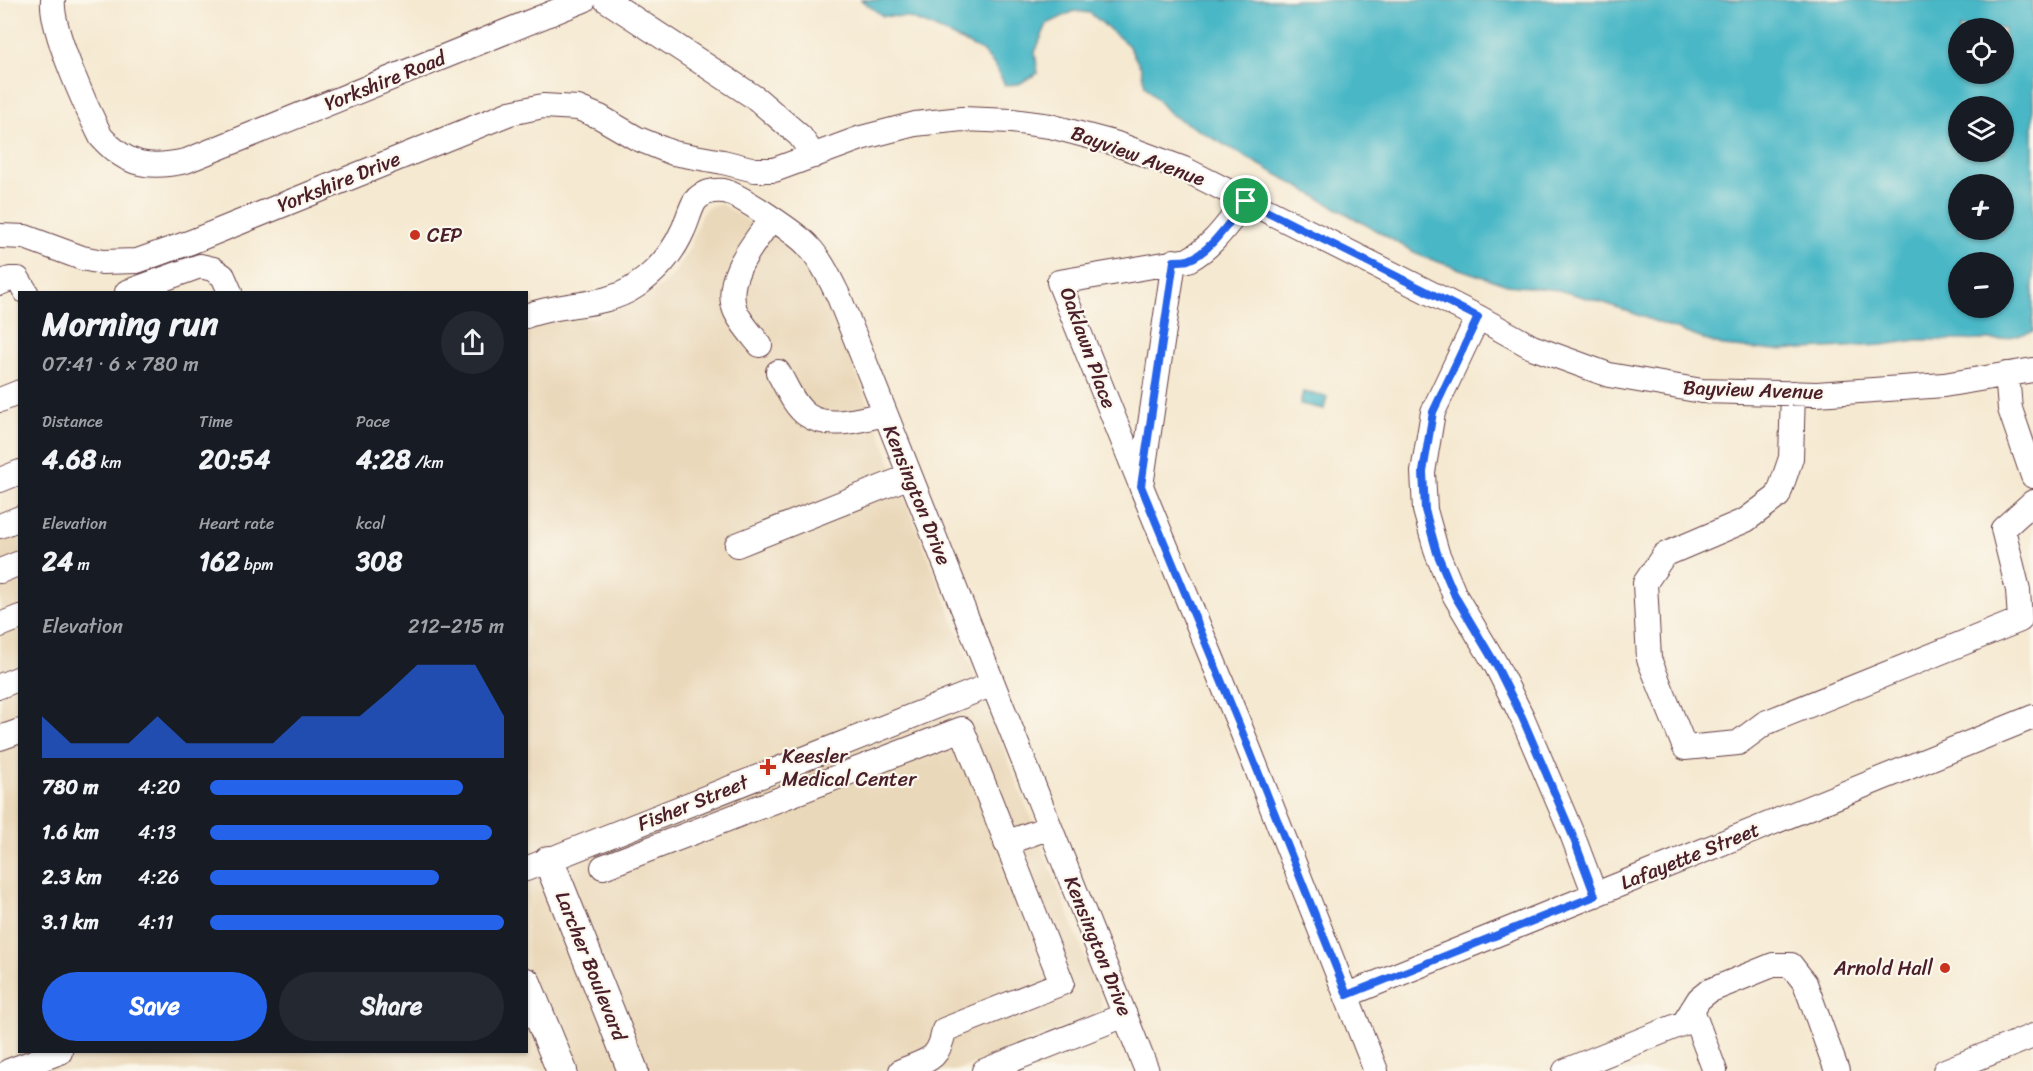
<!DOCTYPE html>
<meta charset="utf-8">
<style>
body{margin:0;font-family:Sriracha,sans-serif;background:#242831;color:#f1f3f6;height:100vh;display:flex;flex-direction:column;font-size:22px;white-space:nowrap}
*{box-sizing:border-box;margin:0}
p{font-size:20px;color:#9ea1a6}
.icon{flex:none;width:33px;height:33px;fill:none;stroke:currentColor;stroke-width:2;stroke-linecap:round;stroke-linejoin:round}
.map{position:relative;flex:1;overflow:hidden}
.panel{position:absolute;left:18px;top:291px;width:510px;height:762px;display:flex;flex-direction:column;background:#171b24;border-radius:0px;box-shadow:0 2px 4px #0004}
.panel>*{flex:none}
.fabs{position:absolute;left:1948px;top:18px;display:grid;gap:12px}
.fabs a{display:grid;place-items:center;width:66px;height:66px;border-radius:50%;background:#171b24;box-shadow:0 2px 4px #0004;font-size:30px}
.pin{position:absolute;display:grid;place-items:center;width:51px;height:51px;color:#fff;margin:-26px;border:3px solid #fff;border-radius:50%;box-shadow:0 2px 6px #0007}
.round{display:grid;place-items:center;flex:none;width:63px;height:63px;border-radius:32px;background:#242831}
.headline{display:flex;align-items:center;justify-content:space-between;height:102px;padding:0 24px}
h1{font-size:33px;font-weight:700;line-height:45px}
.stats{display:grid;grid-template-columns:repeat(3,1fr);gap:9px;height:102px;padding:6px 24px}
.stats div{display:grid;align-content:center}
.stats b{font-size:26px;font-weight:700}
.stats small{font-size:16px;font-weight:400}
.stats p{font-size:16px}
.chart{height:168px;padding:12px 24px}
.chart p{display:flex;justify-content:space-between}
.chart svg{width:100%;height:108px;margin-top:6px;fill:#2563eb;opacity:.7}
.cta{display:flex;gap:12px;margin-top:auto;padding:12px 24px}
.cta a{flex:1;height:69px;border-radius:36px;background:#2563eb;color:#fff;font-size:24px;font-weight:700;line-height:69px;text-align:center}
.cta a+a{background:#242831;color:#f1f3f6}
ul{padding:0 24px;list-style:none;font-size:20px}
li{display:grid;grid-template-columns:96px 72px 1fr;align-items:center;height:45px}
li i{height:15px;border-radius:8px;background:#2563eb}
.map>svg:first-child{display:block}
</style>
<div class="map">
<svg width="2033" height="1071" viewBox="0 0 2033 1071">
<rect width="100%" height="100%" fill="#fbf7ec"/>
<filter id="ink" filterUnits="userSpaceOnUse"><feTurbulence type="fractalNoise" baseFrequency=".0167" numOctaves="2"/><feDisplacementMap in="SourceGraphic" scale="12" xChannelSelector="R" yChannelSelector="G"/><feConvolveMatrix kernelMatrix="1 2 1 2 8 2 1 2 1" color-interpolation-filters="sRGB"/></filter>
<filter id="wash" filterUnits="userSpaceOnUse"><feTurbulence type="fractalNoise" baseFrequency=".008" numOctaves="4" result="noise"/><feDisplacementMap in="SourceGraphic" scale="24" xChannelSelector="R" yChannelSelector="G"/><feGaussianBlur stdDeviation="1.35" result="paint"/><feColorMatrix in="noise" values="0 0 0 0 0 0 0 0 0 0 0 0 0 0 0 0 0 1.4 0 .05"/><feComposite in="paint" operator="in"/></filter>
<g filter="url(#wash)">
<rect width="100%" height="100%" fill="#f5e9d1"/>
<path fill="#ead8ba" d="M 721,204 L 790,247 L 809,264 L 825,294 L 1101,997 L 1101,1011 L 1095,1015 L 954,1071 L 1,1071 L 0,537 L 19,530 L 20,1052 L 526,1052 L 527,330 L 560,320 L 595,317 L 638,301 L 661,287 L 675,272 L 689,249 L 701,216 L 706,209 L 714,205 Z"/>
<path fill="#4ab7c6" stroke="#4a6b78" stroke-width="1.5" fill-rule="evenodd" d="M 861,0 L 2033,0 L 2033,332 L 1997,340 L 1917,340 L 1882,345 L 1806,349 L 1768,350 L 1722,346 L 1605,303 L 1558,290 L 1507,285 L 1421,256 L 1170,114 L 1145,86 L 1141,68 L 1128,45 L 1090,13 L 1074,11 L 1047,24 L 1035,52 L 1038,73 L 1019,84 L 1005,85 L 995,66 L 982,51 L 933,27 L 907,17 L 883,16 ZM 1959,28 L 2004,28 L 2004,74 L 1959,74 ZM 1959,106 L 2004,106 L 2004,152 L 1959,152 ZM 1959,184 L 2004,184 L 2004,230 L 1959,230 ZM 1959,262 L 2004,262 L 2004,308 L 1959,308 Z
M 1303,392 L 1327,397 L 1324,409 L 1300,404 Z"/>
</g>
<g filter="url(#ink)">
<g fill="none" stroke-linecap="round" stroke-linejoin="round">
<defs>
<path id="minor" d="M 53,0 C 50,29 87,109 101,137 C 127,166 149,169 186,161 L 584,0
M 606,0 L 757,99 L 800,136 L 814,156
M 0,236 L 25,237 L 82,258 L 102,262 L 137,261 L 191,242 L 510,113 L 543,106 L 578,108 L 600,117 L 636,138 L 673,153 L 723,162 L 755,170 L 774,170 L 861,138 L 915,124 L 962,119 L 1012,121 L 1050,126 L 1114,143 L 1184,169 L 1478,317 L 1532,347 L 1609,375 L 1702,391 L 1817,394 L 1944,385 L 2033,370
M 1174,261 L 1141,486 L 1239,724 L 1376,1071
M 0,283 L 10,279 L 18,279 L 26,292
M 127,292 L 200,266 L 213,269 L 223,276 L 230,292
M 526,316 C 562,302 604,308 636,286 C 656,272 673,253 683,230 C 687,222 690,209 695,201 C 702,192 714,190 724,191 C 737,193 799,235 808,246 C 822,261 830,279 839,297 L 1147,1071
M 1478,317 L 1433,412 L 1423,472 L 1425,510 L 1437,553 L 1455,596 L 1496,665 L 1522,717 L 1572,834 L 1595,895
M 760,345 C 752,335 740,322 735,310 C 723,277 754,244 772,218
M 778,372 C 786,385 793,405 807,415 C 829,430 861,419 885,414
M 2007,374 L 2010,409 L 2033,476
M 1793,393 L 1791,458 L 1778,496 L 1746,520 L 1664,555 L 1645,583 L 1649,659 L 1685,748 L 1738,743 L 1765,723 L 2020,620 L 2018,590 L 2003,529 L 2033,502
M 0,400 L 20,392
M 0,480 L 20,472
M 1140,483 L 1059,282 L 1188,260 C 1213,247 1228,223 1246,201
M 0,526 L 20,518
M 737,545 L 910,476
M 0,571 L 20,563
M 0,625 L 20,617
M 0,686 L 20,678
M 0,738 L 20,731
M 1006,843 L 1050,827
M 603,867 L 962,729 L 1062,983 L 944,1030 C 939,1061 927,1060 901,1071
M 526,869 L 993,684
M 1347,995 L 2033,717
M 1692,1010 L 1715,1071
M 9,1071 L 60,1052
M 984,1071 L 1125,1015
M 1565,1071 L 1684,1023 L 1699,999 L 1709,991 L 1773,965 L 1791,965 L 1805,983 L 1837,1071
M 1945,1071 L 2033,1036"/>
<path id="major" d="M 549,861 L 633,1071
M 526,983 L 562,1071"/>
</defs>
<use href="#minor" stroke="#643d44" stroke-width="26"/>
<use href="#major" stroke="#643d44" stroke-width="32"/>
<use href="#minor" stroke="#fff" stroke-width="24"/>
<use href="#major" stroke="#fff" stroke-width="30"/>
</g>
</g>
<g fill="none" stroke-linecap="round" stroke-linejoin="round" filter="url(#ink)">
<defs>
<path id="route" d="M 1246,201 L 1478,317 L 1433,412 L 1423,472 L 1425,510 L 1437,553 L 1455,596 L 1496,665 L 1522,717 L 1572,834 L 1595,896 L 1347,995 L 1239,724 L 1141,486 L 1174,261 C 1178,261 1184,261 1188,260 C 1210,253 1232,218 1246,201 Z"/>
</defs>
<use href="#route" stroke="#fff" stroke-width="12"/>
<use href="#route" stroke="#2563eb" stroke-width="8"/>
</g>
<g fill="#c8321e" stroke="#fbf7ec" stroke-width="2">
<circle cx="415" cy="235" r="6"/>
<path d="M765 758h6v6h6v6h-6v6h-6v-6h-6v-6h6z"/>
<circle cx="1945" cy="968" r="6"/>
</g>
<g text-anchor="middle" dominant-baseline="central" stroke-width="4.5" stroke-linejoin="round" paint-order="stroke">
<g font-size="20" fill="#4a1f2b" stroke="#fbf7ec">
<text transform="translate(385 81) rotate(-22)">Yorkshire Road</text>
<text transform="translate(1138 156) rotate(20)">Bayview Avenue</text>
<text transform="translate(339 182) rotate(-22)">Yorkshire Drive</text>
<text transform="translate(1088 348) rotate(70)">Oaklawn Place</text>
<text transform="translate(1753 390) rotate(2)">Bayview Avenue</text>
<text transform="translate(917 495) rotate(68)">Kensington Drive</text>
<text transform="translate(693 803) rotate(-22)">Fisher Street</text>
<text transform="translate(1690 856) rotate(-22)">Lafayette Street</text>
<text transform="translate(1098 946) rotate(68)">Kensington Drive</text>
<text transform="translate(591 966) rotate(68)">Larcher Boulevard</text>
</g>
<g font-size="20" fill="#4a1f2b" stroke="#fbf7ec" text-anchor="start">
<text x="427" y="235">CEP</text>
<text x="782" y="756">Keesler<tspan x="782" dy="23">Medical Center</tspan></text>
<text x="1933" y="968" text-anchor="end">Arnold Hall</text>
</g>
</g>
</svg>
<div class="fabs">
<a><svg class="icon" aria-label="locate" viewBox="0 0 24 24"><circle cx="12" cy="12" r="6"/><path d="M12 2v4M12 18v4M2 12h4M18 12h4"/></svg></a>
<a><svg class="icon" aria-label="layers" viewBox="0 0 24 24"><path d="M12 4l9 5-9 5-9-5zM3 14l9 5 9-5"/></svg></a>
<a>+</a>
<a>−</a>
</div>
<div class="pin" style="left:1246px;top:201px;background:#1e9e55"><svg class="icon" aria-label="arrive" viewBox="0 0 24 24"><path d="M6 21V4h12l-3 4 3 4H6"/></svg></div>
<section class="panel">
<div class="headline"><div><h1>Morning run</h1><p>07:41 · 6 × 780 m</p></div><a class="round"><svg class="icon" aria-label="share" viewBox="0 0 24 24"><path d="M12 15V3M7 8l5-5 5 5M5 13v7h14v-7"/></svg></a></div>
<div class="stats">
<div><p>Distance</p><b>4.68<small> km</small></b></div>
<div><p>Time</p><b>20:54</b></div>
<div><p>Pace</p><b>4:28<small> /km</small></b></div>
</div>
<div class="stats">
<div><p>Elevation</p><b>24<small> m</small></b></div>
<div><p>Heart rate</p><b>162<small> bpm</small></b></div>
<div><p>kcal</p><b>308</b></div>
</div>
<div class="chart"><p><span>Elevation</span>212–215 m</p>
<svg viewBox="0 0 160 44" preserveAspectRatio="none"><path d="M0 44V27L10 38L20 38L30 38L40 27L50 38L60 38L70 38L80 38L90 27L100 27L110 27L120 17L130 6L140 6L150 6L160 27V44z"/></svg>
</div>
<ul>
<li><b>780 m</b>4:20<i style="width:86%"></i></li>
<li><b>1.6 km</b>4:13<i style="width:96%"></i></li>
<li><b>2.3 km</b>4:26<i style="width:78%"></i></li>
<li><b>3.1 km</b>4:11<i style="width:100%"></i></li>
</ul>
<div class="cta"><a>Save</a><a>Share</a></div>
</section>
</div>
